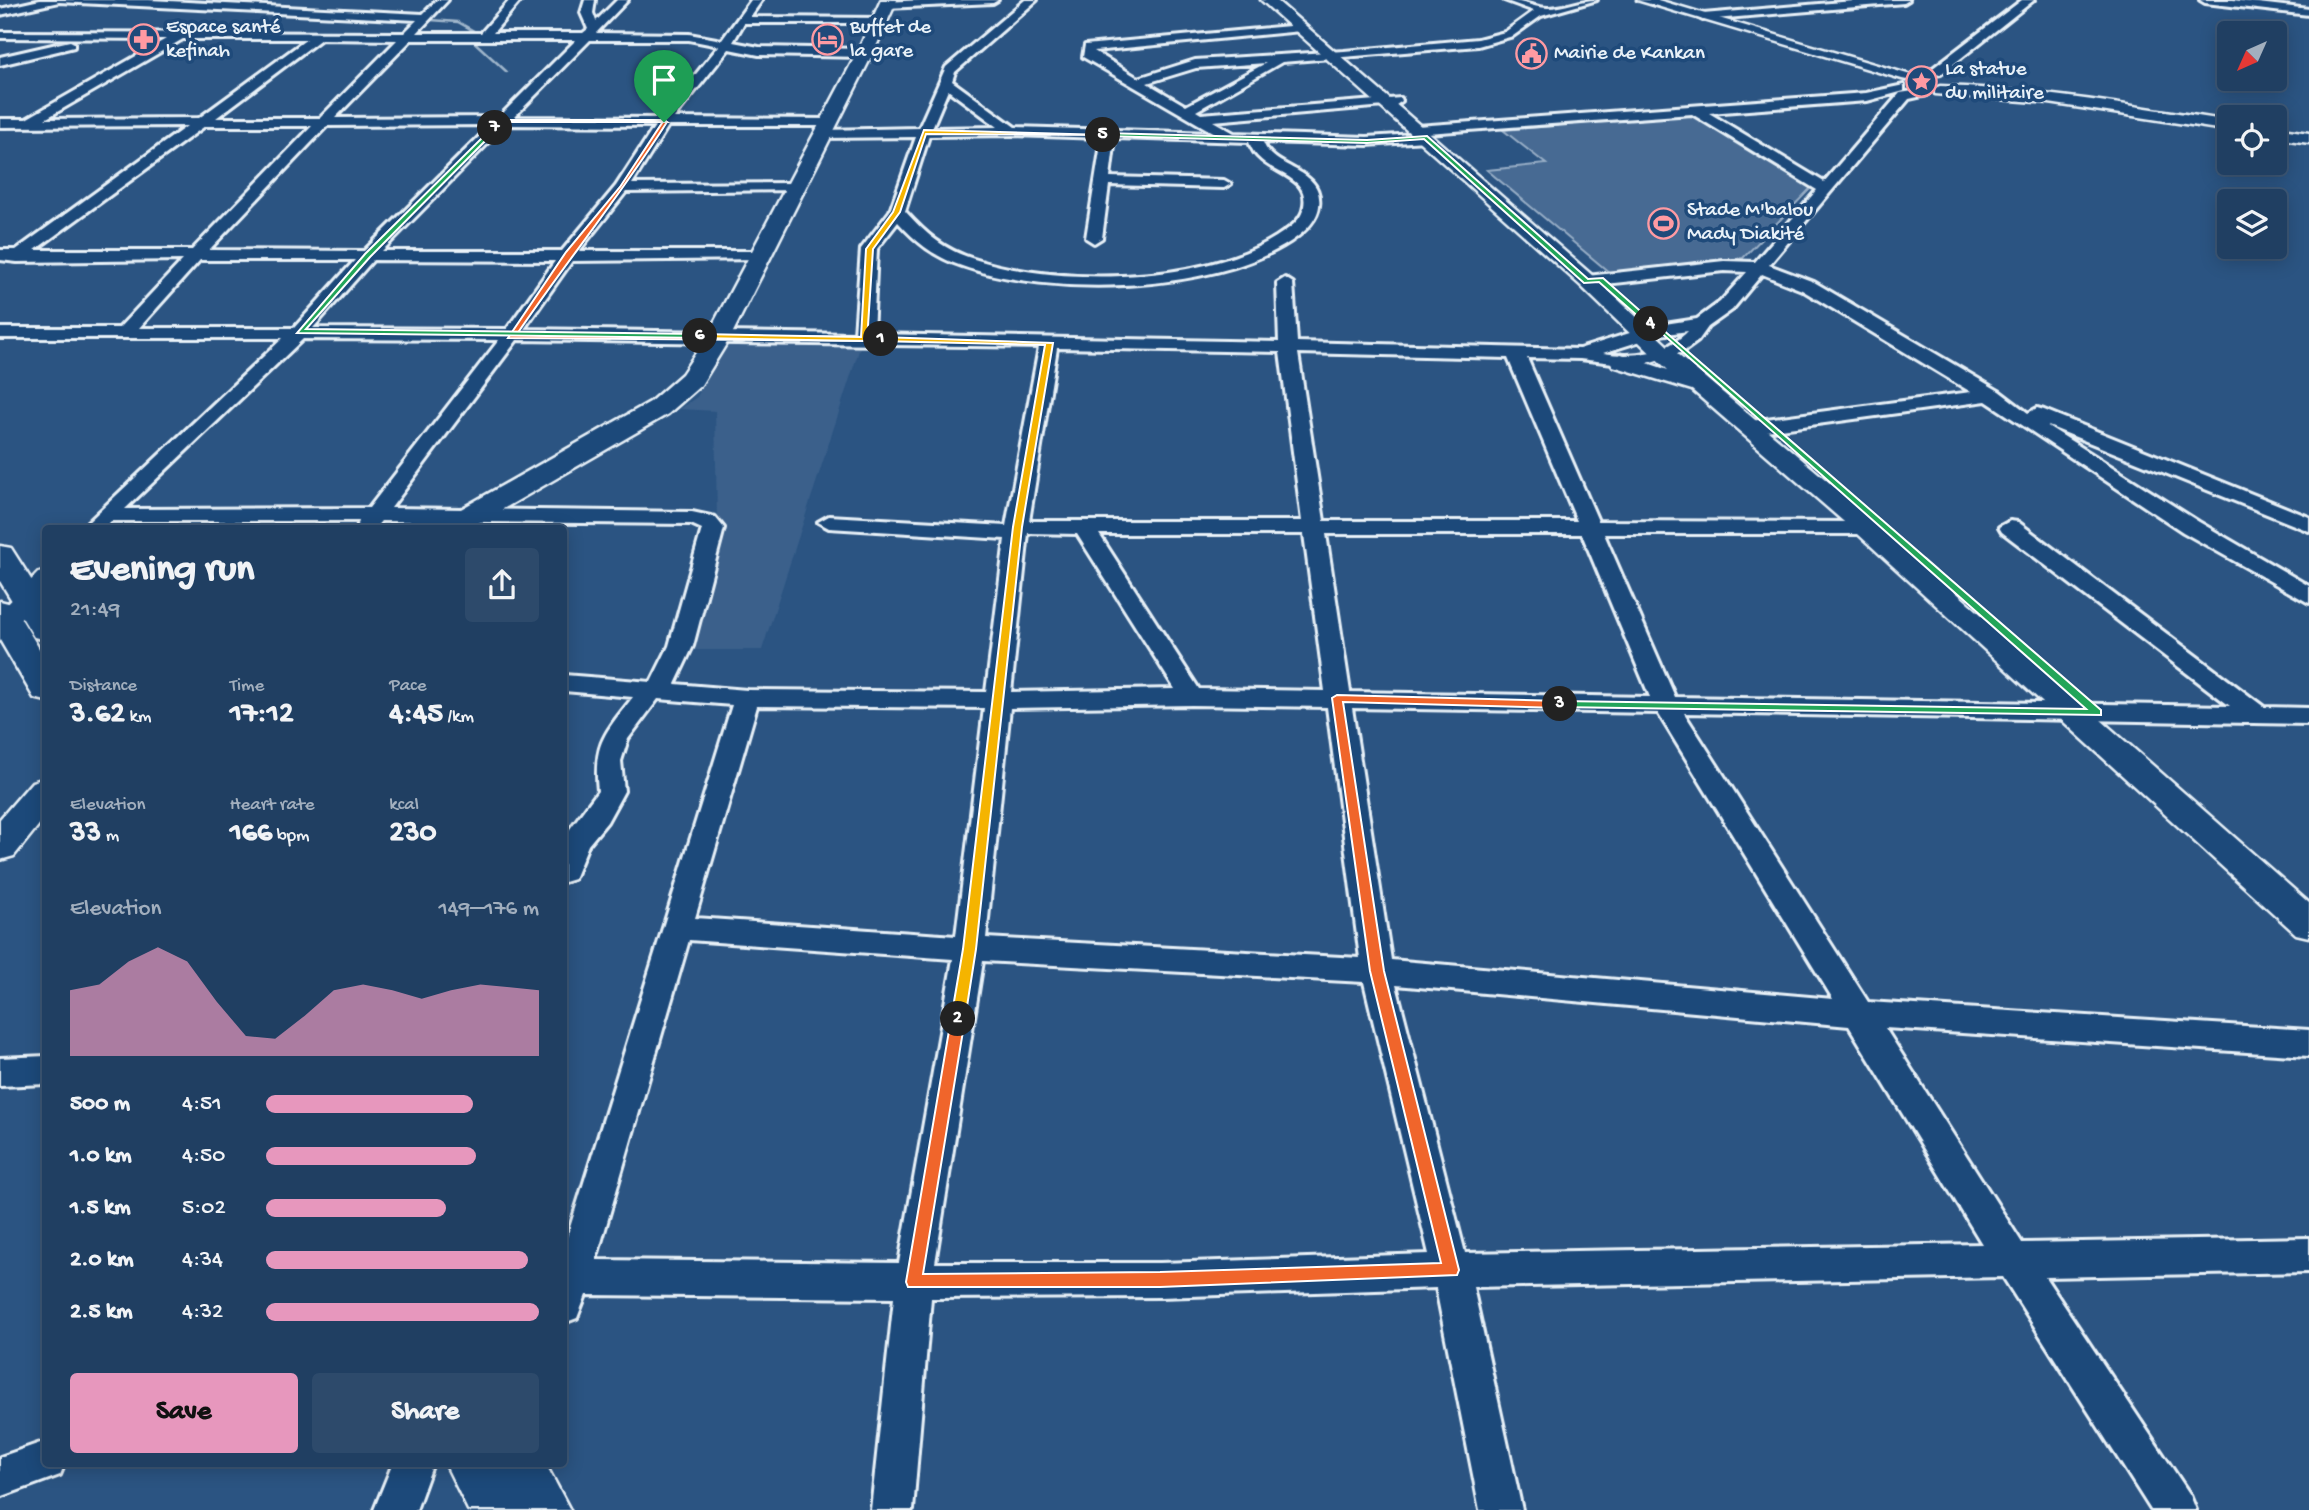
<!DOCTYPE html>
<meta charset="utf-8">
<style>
body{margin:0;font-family:"Gochi Hand",sans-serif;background:#2d4a6b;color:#f1f3f6;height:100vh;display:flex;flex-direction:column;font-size:26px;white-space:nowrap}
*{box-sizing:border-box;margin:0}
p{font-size:23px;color:#a2afbe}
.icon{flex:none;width:38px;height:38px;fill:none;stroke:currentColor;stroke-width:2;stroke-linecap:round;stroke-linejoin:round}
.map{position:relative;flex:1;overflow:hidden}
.side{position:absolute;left:42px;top:525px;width:525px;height:942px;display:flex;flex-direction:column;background:#203f62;border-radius:7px;box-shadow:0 4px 18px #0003,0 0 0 2px #3d5877}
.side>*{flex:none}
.needle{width:46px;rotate:225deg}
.buttons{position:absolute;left:2217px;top:21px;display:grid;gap:14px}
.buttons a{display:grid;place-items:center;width:70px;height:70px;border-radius:7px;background:#203f62;box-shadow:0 4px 18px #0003,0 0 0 2px #3d5877;font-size:35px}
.pin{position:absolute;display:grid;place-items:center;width:60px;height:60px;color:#fff;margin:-72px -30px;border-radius:50% 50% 50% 0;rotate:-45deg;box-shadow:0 0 7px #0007}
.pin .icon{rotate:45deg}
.km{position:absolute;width:35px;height:35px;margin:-18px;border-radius:50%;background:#222;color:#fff;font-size:19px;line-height:35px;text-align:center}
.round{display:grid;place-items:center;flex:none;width:74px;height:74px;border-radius:7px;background:#2d4a6b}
.headline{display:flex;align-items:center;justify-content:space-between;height:119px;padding:0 28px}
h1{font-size:38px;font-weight:700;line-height:52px}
.metrics{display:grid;grid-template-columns:repeat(3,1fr);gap:10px;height:119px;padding:7px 28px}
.metrics div{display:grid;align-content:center}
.metrics b{font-size:30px;font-weight:700}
.metrics small{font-size:19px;font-weight:400}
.metrics p{font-size:19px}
.chart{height:196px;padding:14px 28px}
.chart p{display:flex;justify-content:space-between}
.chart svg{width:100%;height:126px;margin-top:7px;fill:#e797bd;opacity:.7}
.button{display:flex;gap:14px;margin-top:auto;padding:14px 28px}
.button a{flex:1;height:80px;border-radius:7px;background:#e797bd;color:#111;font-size:28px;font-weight:700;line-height:80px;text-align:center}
.button a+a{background:#2d4a6b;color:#f1f3f6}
ul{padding:0 28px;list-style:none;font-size:23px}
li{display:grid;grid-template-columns:112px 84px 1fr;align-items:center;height:52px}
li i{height:18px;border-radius:9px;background:#e797bd}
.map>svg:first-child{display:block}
</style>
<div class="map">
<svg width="2309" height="1510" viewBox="0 0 2309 1510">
<rect width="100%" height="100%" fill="#2b5482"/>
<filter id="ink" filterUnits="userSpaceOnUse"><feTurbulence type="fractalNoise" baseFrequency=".0143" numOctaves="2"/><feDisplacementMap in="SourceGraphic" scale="14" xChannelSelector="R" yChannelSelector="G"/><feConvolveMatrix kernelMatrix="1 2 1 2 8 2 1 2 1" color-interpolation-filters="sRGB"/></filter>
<g filter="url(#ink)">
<path fill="#3a608b" d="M 861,344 L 762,650 L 674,650 L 717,520 L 715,411 L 679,409 L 697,397 L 722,345 Z"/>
<path fill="#476b93" stroke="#98aec6" stroke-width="2" d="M 1694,114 L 1811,188 L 1743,258 L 1610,273 L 1487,170 L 1546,164 L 1503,130 Z"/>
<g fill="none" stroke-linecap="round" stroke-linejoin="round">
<path stroke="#a0b6cb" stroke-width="2.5" d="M 66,2 L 93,4
M 431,20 L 458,22 L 474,31
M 470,38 L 507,72"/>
<defs>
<path id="minor" d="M 40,0 L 149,0 L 423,14 L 437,0 L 448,0 L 417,33 L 481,33 L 510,0 L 521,0 L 493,33 L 583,33 L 588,29 L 581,13 L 585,0 L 595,0 L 593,13 L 596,21 L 617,0 L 628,0 L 596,33 L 689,34 L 722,40 L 751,0 L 762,0 L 750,17 L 884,18 L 884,22 L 880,23 L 744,23 L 733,42 L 759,47 L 865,49 L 871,53 L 865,57 L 759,55 L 729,49 L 674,118 L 829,119 L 836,123 L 834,126 L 668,126 L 632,184 L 796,183 L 803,187 L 801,190 L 626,192 L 579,251 L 759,251 L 767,256 L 765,259 L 572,261 L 524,329 L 855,334 L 861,249 L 890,211 L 916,137 L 823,138 L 816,134 L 823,130 L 919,128 L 946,67 L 1025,0 L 1037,0 L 955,72 L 952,81 L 1015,127 L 1214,133 L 1083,57 L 1085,45 L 1301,25 L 1307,28 L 1301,31 L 1094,51 L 1138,78 L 1195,60 L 1344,51 L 1478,39 L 1505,32 L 1534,11 L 1504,0 C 1520,0 1534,8 1548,8 C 1564,8 1580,0 1597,0 L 1541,16 L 1513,36 L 1478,46 L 1282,62 L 1196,111 L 1201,114 L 1401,98 L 1402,101 L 1396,105 L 1213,121 L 1234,133 L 1367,137 L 1415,134 L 1410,130 L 1417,126 L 1866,93 L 1904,85 L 1904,91 L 1867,101 L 1709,113 L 1824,182 L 1900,93 L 1927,89 L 1927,95 L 1909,99 L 1769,265 L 1814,282 L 1999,391 L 2028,413 L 2037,408 L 2044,410 L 2309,517 L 2309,531 L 2046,425 L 2199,522 L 2309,586 L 2309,603 L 2183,532 L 1986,401 L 1751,433 L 1744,431 L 1741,427 L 1744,423 L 1751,421 L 1971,392 L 1802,290 L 1762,274 L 1732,310 L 1708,327 L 1698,341 L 1683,352 L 1638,366 L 1580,359 L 1527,358 L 1598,521 L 1867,522 L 1878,528 L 1867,534 L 1604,534 L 1675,697 L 2230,706 L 2002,532 L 1999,527 L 2010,521 L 2018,522 L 2264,707 L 2309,708 L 2309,724 L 1684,713 L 1868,1002 L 2309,1030 L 2309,1056 L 1885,1028 L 2022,1243 L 2309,1238 L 2309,1272 L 2045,1277 L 2190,1495 L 2196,1510 L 2151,1510 L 2003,1277 L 1473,1287 L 1522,1510 L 1480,1510 L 1436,1288 L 1160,1297 L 931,1298 L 913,1510 L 871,1510 L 894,1298 L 586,1295 L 577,1318 L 564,1323 L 564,1247 L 732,705 L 658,699 L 628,739 L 621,761 L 624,791 L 607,822 L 588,845 L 574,879 L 564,882 L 564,837 L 598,791 C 593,743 605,733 633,697 L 564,691 L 564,675 L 651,682 L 669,646 L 702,529 L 691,524 L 381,521 L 375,528 L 357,528 L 359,521 L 111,521 L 104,528 L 82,528 L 283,338 L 0,338 L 0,328 L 119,328 L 183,260 L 17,262 L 0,260 L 0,250 L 16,250 L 187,126 L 0,127 L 0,119 L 26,119 L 166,39 L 0,38 L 0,32 L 404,33 L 417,20 L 59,2 L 0,15 L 0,9 ZM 183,39 L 307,39 L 199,118 L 45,119 ZM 321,39 L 397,40 L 320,118 L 216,118 ZM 411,40 L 576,40 L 499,117 L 335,118 ZM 590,40 L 689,40 L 719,46 L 660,118 L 514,117 ZM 1266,63 L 1186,106 L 1147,83 L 1196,68 ZM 948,90 L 998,127 L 932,128 ZM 1692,114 L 1817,190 L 1755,262 L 1724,261 L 1587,276 L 1579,281 L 1587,286 L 1724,271 L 1747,272 L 1720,302 L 1697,319 L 1652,326 L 1579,349 L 1297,342 L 1293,283 L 1285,278 L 1277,283 L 1279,342 L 873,334 L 877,249 L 898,222 C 917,243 935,257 962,266 C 1050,297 1211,293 1290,242 C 1302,234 1317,222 1319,206 C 1324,167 1273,171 1263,142 L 1367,145 L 1425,141 L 1432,137 L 1427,133 ZM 491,125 L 364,251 L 209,250 L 327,126 ZM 506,125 L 655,126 L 616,186 L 562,251 L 382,251 ZM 205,126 L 312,126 L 192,250 L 35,250 ZM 1013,135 L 1102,138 L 1086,238 L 1094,243 L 1102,238 L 1109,185 L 1224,188 L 1231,184 L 1224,180 L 1110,177 L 1115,138 L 1249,142 C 1260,176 1310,171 1304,206 C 1302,221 1288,229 1276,237 C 1202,284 1056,286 974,259 C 944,250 926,234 905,211 L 929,136 ZM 200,260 L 355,260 L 294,328 L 139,328 ZM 373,260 L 555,261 L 507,329 L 313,328 ZM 1688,331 C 1666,354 1633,358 1603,353 L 1660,335 ZM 303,339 L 499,340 L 369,508 L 125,509 ZM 517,340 L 1039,347 L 1006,526 L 829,516 L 818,522 L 829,528 L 1005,539 L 986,692 L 747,690 L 675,684 L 693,646 L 724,528 L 715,517 L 692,512 L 391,508 ZM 1057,348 L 1280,352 L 1302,521 L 1029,521 ZM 1298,353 L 1508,358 L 1577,521 L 1324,521 ZM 1028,533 L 1077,534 L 1175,689 L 1011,692 ZM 1099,534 L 1304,534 L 1325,691 L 1199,689 ZM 1326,534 L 1582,534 L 1650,697 L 1350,692 ZM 1192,705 L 1327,707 L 1360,958 L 986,938 L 1010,708 ZM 757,706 L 984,708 L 956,936 L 695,918 ZM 1352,708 L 1658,713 L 1833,999 L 1391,960 ZM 689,940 L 953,959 L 899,1263 L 596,1260 ZM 983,961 L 1364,982 L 1429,1254 L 1160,1263 L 935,1263 ZM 1396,985 L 1849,1026 L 1982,1244 L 1465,1253 Z
M 923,0 L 998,0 L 993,3 L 886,8 L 881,5 L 886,2 Z
M 1865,0 L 1909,0 L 1904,3 L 1703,20 L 1697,17 L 1703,14 Z
M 2022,0 L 2034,0 L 1941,74 L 1913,79 L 1913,73 L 1933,68 Z
M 2200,0 L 2233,0 L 2309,9 L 2309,15 L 2205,3 Z
M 70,41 L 74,43 L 74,47 L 0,65 L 0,57 Z
M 46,571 L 46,592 L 8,631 L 0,633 L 0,612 L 38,573 Z
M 46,1056 L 46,1084 L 0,1086 L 0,1058 Z
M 46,1441 L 46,1463 L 65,1463 L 60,1475 L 0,1497 L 0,1457 Z
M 393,1463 L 433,1463 L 416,1510 L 374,1510 Z"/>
<path id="major" d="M 1261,0 L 1276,0 L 1594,277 L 1671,349 L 1876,522 L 2309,903 L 2309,937 L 2296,934 L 1858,534 L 1692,390 L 1613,366 L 1610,361 L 1621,354 L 1668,370 L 1580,285 Z
M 1637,0 L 1658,0 L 1914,76 L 1907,80 L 1902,79 Z
M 1940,86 C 2038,89 2133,106 2230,121 L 2230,131 L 2049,103 L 1935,94 L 1935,88 Z
M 2275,128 L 2309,133 L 2309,143 L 2275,138 Z"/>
<path id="highway" d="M 881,0 L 897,0 L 873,53 L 731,336 L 701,385 L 668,414 L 470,528 L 434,528 L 438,522 L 650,402 L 682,374 L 707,336 L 857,53 Z
M 0,546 L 11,548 L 46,603 L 46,640 L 34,637 L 0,581 Z
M 0,601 L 12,604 L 46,660 L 46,701 L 34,698 L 0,640 Z
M 46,778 L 46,816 L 14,856 L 0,860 L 0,819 L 32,782 Z
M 445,1463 L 545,1463 L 570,1510 L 468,1510 Z"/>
</defs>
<use href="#minor" stroke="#e8f1f8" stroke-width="6"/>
<use href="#major" stroke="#e8f1f8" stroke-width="5"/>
<use href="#highway" stroke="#e8f1f8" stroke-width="5"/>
<use href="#minor" fill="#1f4a7a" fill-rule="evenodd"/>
<use href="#major" fill="#1f4a7a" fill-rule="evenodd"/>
<use href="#highway" fill="#1f4a7a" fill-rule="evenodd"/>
</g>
</g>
<path fill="#f0652b" stroke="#fff" stroke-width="2" d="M 664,120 L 667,122 C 621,195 566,262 517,334 L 881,337 L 883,341 L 508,338 L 566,252 L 620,187 Z"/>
<path fill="#f5b400" stroke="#fff" stroke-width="2" d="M 881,337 L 1053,343 L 1022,527 L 976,949 L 965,1019 L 958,1025 L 951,1019 L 963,949 L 1013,527 L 1045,345 L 878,341 Z"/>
<path fill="#f0652b" stroke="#fff" stroke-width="2" d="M 1337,695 L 1560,701 L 1565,704 L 1560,708 L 1343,702 L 1384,971 L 1459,1270 L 1457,1275 L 1160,1287 L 908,1287 L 906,1282 L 951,1019 L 958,1014 L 965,1019 L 923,1274 L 1160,1272 L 1441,1263 L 1370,971 L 1332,698 Z"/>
<path fill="#22a559" stroke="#fff" stroke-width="2" d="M 1649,322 L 1654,322 L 2101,710 L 2101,715 L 1556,707 L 1554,704 L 1560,701 L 2086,709 Z"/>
<path fill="#22a559" stroke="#fff" stroke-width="2" d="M 1103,133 L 1367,140 L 1427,136 L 1588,279 L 1603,278 L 1655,324 L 1649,326 L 1599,282 L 1584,283 L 1424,139 L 1367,143 L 1101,136 Z"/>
<path fill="#f5b400" stroke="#fff" stroke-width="2" d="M 924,130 L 1106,135 L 926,134 L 900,212 L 873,249 L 867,341 L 698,338 L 700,334 L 861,337 L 866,249 L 893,212 Z"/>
<path fill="#22a559" stroke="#fff" stroke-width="2" d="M 493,127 L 498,128 L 370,257 L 306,329 L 700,334 L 703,338 L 297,333 L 365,254 Z"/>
<path fill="#f5b400" stroke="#fff" stroke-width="2" d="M 500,120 L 664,120 L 667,122 L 504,122 L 493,129 Z"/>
<defs>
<symbol id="pharmacy-ring" viewBox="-11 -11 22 22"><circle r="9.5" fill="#1f4a7a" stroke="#ff9aa2" stroke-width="1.5"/><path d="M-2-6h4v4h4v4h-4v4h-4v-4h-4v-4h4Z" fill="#ff9aa2"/></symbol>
<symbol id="hotel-ring" viewBox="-11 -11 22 22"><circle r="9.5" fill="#1f4a7a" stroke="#ff9aa2" stroke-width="1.5"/><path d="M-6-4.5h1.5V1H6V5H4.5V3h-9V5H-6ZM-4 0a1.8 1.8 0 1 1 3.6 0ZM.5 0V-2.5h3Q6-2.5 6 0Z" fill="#ff9aa2"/></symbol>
<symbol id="civic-ring" viewBox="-11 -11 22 22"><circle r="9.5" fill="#1f4a7a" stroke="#ff9aa2" stroke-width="1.5"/><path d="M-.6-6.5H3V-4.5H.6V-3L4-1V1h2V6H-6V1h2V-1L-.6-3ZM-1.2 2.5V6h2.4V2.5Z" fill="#ff9aa2"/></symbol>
<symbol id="sight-ring" viewBox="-11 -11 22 22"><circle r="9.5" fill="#1f4a7a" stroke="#ff9aa2" stroke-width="1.5"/><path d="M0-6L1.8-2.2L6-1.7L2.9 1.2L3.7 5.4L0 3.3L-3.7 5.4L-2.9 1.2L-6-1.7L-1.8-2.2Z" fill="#ff9aa2"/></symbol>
<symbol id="stadium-ring" viewBox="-11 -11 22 22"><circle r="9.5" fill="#1f4a7a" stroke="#ff9aa2" stroke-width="1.5"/><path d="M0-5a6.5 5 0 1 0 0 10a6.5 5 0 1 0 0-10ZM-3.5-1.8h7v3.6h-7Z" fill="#ff9aa2"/></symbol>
</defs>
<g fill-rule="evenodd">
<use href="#pharmacy-ring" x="126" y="22" width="35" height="35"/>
<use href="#hotel-ring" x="810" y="22" width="35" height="35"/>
<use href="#civic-ring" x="1514" y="36" width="35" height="35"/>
<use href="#sight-ring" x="1904" y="64" width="35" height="35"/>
<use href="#stadium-ring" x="1646" y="206" width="35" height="35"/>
</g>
<g text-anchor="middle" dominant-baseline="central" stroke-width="7" stroke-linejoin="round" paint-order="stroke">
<g font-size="21" fill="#e8f1f8" stroke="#1f4a7a" text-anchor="start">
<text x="166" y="28">Espace santé<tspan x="166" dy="24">kefinah</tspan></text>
<text x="850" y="28">Buffet de<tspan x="850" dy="24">la gare</tspan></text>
<text x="1554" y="54">Mairie de Kankan</text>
<text x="1945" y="70">La statue<tspan x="1945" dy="24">du militaire</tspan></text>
<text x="1687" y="211">Stade M'balou<tspan x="1687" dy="24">Mady Diakité</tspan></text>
</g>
</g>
</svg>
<div class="buttons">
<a><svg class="needle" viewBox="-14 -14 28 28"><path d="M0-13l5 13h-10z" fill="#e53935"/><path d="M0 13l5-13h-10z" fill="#a2afbe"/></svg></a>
<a><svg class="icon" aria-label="locate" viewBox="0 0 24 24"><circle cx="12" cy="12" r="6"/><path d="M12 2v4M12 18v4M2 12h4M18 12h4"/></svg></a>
<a><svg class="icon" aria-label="layers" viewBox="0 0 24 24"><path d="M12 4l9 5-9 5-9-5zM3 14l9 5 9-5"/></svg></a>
</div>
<div class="pin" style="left:664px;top:122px;background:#1e9e55"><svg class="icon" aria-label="arrive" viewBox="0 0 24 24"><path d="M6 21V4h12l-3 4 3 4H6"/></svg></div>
<b class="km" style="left:881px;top:339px">1</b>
<b class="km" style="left:958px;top:1019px">2</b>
<b class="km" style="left:1560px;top:704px">3</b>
<b class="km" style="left:1651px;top:324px">4</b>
<b class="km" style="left:1103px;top:135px">5</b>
<b class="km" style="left:700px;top:336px">6</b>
<b class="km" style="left:495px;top:128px">7</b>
<section class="side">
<div class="headline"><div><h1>Evening run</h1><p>21:49</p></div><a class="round"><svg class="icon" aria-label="share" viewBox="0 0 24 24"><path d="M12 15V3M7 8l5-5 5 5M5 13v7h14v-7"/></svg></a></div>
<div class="metrics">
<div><p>Distance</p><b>3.62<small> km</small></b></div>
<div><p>Time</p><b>17:12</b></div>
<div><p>Pace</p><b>4:45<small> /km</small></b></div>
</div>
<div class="metrics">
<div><p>Elevation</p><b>33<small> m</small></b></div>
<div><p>Heart rate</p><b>166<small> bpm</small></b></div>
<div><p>kcal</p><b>230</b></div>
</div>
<div class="chart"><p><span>Elevation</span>149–176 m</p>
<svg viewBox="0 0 160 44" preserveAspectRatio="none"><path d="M0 44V21L10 19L20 11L30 6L40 11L50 25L60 37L70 38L80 30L90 21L100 19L110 21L120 24L130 21L140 19L150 20L160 21V44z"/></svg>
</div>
<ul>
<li><b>500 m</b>4:51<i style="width:76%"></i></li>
<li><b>1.0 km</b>4:50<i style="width:77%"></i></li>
<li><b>1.5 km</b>5:02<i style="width:66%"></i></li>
<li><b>2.0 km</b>4:34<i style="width:96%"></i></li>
<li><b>2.5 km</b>4:32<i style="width:100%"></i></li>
</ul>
<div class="button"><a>Save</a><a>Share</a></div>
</section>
</div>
